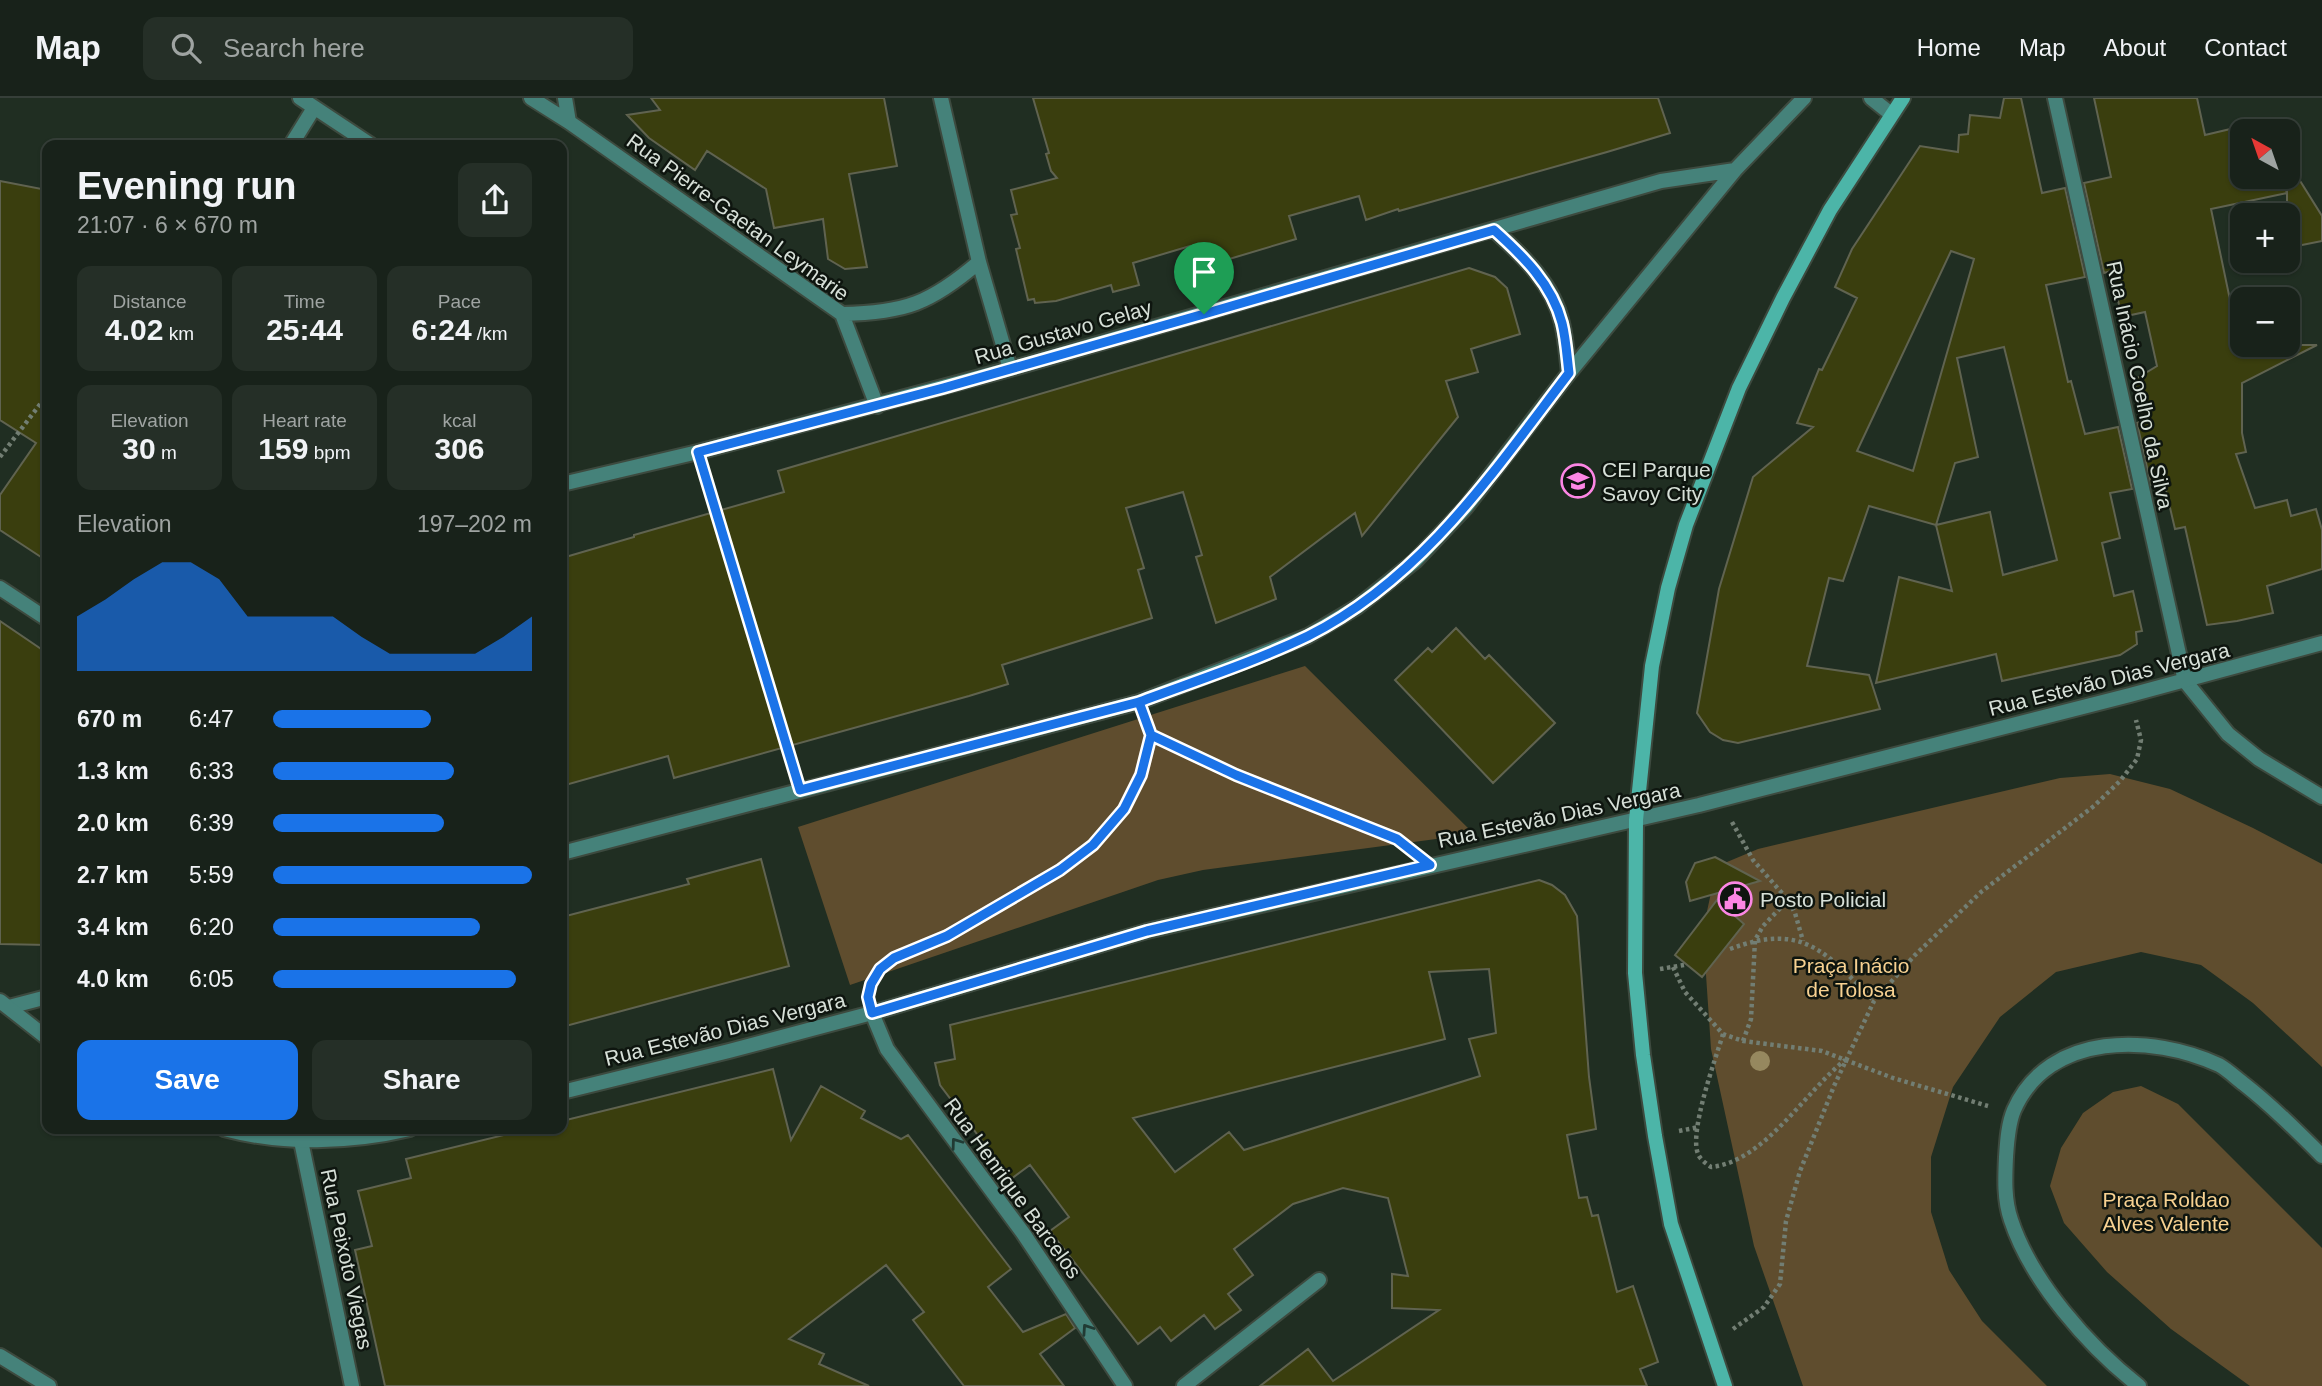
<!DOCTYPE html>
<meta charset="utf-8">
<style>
body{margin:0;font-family:Arial,sans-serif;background:#252f27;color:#f1f3f6;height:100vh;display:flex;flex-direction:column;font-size:26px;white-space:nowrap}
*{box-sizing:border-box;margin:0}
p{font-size:23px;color:#9fa4a2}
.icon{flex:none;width:38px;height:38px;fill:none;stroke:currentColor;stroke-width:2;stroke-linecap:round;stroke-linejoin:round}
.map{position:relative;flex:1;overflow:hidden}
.drawer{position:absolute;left:42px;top:42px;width:525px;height:994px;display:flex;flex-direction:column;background:#18221a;border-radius:14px;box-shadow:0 2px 5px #0004,0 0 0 2px #363f39}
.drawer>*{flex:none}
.needle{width:46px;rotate:320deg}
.controls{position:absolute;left:2230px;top:21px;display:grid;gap:14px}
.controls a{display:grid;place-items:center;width:70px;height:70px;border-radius:14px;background:#18221a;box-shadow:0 2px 5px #0004,0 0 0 2px #363f39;font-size:35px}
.pin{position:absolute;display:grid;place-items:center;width:60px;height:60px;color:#fff;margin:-72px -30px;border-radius:50% 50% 50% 0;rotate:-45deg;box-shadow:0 0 7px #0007}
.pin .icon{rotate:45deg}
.round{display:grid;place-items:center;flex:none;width:74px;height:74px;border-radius:14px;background:#252f27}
.summary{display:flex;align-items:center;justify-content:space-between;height:119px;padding:0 35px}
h1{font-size:38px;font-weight:700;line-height:52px}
.stats{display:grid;grid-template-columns:repeat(3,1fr);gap:10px;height:119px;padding:7px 35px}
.stats div{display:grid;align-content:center;border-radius:14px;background:#252f27;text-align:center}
.stats b{font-size:30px;font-weight:700}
.stats small{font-size:19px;font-weight:400}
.stats p{font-size:19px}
.chart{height:196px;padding:14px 35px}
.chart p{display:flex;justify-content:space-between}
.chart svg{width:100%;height:126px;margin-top:7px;fill:#1a73e8;opacity:.7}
.button{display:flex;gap:14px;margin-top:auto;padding:14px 35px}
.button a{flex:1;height:80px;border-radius:14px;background:#1a73e8;color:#fff;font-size:28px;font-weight:700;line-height:80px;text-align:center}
.button a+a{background:#252f27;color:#f1f3f6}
ul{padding:0 35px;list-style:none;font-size:23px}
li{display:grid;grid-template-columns:112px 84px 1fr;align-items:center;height:52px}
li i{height:18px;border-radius:9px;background:#1a73e8}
header{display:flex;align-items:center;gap:42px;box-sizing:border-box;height:98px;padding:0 35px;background:#18221a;border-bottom:2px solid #363f39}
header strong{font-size:33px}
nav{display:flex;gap:38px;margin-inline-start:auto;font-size:24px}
.search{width:490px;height:63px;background:#252f27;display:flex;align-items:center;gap:18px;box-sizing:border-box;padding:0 24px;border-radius:14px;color:#9fa4a2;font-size:26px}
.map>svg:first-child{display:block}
</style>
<header>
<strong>Map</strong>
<div class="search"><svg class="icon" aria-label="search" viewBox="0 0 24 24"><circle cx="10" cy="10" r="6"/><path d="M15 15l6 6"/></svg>Search here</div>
<nav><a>Home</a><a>Map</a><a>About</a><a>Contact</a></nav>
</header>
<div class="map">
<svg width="2322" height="1288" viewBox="0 0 2322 1288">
<rect width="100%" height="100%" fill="#202e22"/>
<path fill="#5f4d2e" d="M 1305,568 L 1474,736 L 1203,772 L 1158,782 L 850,887 L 798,729 Z
M 2110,676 L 2170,691 L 2253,730 L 2322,766 L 2322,969 L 2253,905 L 2201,867 L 2141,854 L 2056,874 L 2000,919 L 1953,989 L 1931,1059 L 1931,1114 L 1949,1172 L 1982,1223 L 2047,1288 L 1803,1288 L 1754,1148 L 1711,951 L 1703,832 L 1715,776 L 1727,764 L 1758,751 L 2060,680 Z
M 2141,988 L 2178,1006 L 2322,1150 L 2322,1288 L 2250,1288 L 2171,1231 L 2107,1174 L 2064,1125 L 2050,1088 L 2061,1050 L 2083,1015 L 2113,994 Z"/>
<path fill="#3a3e0e" stroke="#606350" stroke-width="2" fill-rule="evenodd" d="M 651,0 L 884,0 L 897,68 L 849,76 L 867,169 L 845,171 L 828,161 L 823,121 L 774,130 L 766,91 L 707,53 L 695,72 L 649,40 L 627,17 L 660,12 Z
M 1033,0 L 1658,0 L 1670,35 L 1607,54 L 1399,113 L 1398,111 L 1366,122 L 1359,98 L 1289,118 L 1296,141 L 1196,171 L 1190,148 L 1133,165 L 1139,187 L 1113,194 L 1111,187 L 1056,203 L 1035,205 L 1034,201 L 1028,202 L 1016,151 L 1020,150 L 1011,117 L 1017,116 L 1011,92 L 1057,80 L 1051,73 L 1046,56 L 1049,55 Z
M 2004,0 L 2021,0 L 2042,95 L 2065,90 L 2085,179 L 2046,187 L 2068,284 L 2071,283 L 2085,336 L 2118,329 L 2132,391 L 2110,395 L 2120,440 L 2102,445 L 2114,498 L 2133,493 L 2142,533 L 2136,534 L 2137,546 L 2120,557 L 2002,583 L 1996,556 L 1876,585 L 1899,479 L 1952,493 L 1936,427 L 1869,408 L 1843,483 L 1829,480 L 1807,568 L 1869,577 L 1880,611 L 1738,645 L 1723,642 L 1710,634 L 1697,615 L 1719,491 L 1753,379 L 1813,329 L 1797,325 L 1819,271 L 1822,272 L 1857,200 L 1835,189 L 1852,151 L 1920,48 L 1958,54 L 1959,37 L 1968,36 L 1970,17 L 2000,20 ZM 1951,153 L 1974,161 L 1913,373 L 1857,353 ZM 2004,249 L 2057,462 L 2003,477 L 1990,414 L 1936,427 L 1955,365 L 1978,359 L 1957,260 Z
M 2094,0 L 2197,0 L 2205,37 L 2260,24 L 2263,33 L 2242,33 L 2242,79 L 2281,79 L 2287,95 L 2287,62 L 2322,118 L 2322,143 L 2287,150 L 2287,95 L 2211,111 L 2234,221 L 2242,216 L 2242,247 L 2317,247 L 2242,285 L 2242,335 L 2246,354 L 2236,356 L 2255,410 L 2287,402 L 2291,418 L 2316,411 L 2322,432 L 2322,471 L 2267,488 L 2273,515 L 2237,523 L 2207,527 L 2185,429 L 2175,431 L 2164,384 L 2151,387 L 2137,325 L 2144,323 L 2134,282 L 2157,268 L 2145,214 L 2122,219 L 2111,173 L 2104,175 L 2084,85 L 2111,79 Z
M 0,83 L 47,92 L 47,463 L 0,432 L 0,397 L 36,345 L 0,322 Z
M 1469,170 L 1495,179 L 1507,190 L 1520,236 L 1471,251 L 1478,274 L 1446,283 L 1458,319 L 1362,438 L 1355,415 L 1270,479 L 1276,501 L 1216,525 L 1196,459 L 1202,457 L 1183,394 L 1126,410 L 1144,470 L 1138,472 L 1152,520 L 1002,567 L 1008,586 L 969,598 L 674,680 L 668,658 L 562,688 L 562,460 L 634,439 L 634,437 L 784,394 L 778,373 Z
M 0,523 L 47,555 L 47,847 L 0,846 Z
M 1456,530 L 1485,561 L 1489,557 L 1555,625 L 1493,685 L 1395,582 L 1428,550 L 1432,554 Z
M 1715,759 L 1760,783 L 1690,803 L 1686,784 L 1695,765 Z
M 761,761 L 789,868 L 562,929 L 562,819 L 689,786 L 687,781 Z
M 1539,782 L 1552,787 L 1565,797 L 1577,818 L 1589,979 L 1596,1031 L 1567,1037 L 1579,1100 L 1587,1099 L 1592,1118 L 1598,1117 L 1617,1194 L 1633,1188 L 1658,1264 L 1640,1271 L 1647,1288 L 1260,1288 L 1308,1251 L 1333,1283 L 1439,1212 L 1392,1210 L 1392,1176 L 1408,1178 L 1388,1100 L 1343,1090 L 1293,1106 L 1234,1151 L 1253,1177 L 1228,1196 L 1241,1212 L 1215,1231 L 1204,1217 L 1171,1243 L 1160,1229 L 1138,1246 L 1050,1133 L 1069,1119 L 1030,1067 L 1011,1081 L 940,987 L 935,965 L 955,961 L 950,927 ZM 1489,871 L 1496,935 L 1469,941 L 1480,978 L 1244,1052 L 1229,1034 L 1175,1074 L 1133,1020 L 1445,941 L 1429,874 Z
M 1717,802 L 1744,826 L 1702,879 L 1675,857 Z
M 773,971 L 791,1042 L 821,988 L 865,1013 L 861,1020 L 901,1041 L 908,1037 L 1011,1171 L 988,1189 L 1023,1234 L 1066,1216 L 1075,1230 L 1040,1256 L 1064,1288 L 964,1288 L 913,1222 L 924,1214 L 886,1167 L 789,1241 L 824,1256 L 819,1266 L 869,1288 L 385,1288 L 355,1152 L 372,1148 L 358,1093 L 411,1080 L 406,1061 L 528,1031 L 562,1031 L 562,1023 Z"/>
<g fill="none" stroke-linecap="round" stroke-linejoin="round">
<defs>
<path id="service" d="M 300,0 L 371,47
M 291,47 L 314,10"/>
<path id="minor" d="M 531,0 L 569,24 L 842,216 L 877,308
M 565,0 L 569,24
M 941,0 L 979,164 L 1010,271
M 1871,0 L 1891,16
M 2055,0 L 2185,583 L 2228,636 L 2259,661 L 2322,699
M 1494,132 C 1523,158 1553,186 1562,225 C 1566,241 1567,259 1569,275
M 842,216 C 905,215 931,205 979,164
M 562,386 L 698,354 L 1010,271 L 1661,83 L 1735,72
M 0,490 L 47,521
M 562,755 L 1139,604 L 1308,538 L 1357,509 L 1415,463 L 1466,409 L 1569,275 L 1735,72 L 1804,0
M 9,909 L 47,899
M 872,915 L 887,951 L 1023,1135 L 1125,1288
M 301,1043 L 352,1288
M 0,1258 L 49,1288
M 1184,1288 L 1319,1182
M 2139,1288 C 2088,1248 2031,1183 2011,1122 C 2004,1102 2005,1080 2006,1059 C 2007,1044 2008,1026 2014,1012 C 2049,933 2152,936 2219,967 C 2228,972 2236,980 2244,986 C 2272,1008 2297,1033 2322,1058"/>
<path id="tertiary" d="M 0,903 L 47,940
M 562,994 L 729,953 L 872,915 L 1147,833 L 1699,707 L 2130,597 L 2322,545
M 224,1031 C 284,1047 350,1045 410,1031"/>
<path id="secondary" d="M 1725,1288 L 1671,1126 L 1655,1038 L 1643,957 L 1635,875 L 1636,722 L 1652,568 L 1668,490 L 1686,427 L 1739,290 L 1783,200 L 1830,112 L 1903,0"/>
</defs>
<use href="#service" stroke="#3d4a3f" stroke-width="18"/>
<use href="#minor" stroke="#3d4a3f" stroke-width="18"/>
<use href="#tertiary" stroke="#3d4a3f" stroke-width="18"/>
<use href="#secondary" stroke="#3d4a3f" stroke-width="18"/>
<path stroke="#727e73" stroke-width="4.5" stroke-dasharray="3.5 3.5" stroke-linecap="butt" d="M 0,359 L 47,297
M 705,378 L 793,668
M 1148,628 L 1151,637 L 1236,677 L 1397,741 L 1407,748
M 1732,724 L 1753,762 L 1788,802 L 1795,815 L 1803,843
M 1730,851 C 1802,824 1825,853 1874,903
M 1673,869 L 1685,894 L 1723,936 L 1743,943 L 1822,953 L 1893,980 L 1988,1008
M 1660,871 L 1684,867
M 870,888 C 882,856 919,852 947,837 C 968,827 987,814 1007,802 C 1050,777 1095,754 1123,711 C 1139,688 1145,663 1151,637
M 1723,936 C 1716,960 1687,1038 1699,1058 C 1702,1063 1707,1066 1711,1069 C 1764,1064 1805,994 1845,962
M 1743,943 L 1751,921 L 1755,842 L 1763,828 L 1788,802
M 1679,1033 L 1699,1029
M 1733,1231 L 1764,1209 L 1780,1186 L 1786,1123 L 1800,1073 L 1834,988 L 1874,903 L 1915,857 L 1981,794 L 2094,708 L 2120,683 L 2137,661 L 2141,642 L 2136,622"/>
<use href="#service" stroke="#45827a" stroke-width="14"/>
<use href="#minor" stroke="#45827a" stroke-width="14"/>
<use href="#tertiary" stroke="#45827a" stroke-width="14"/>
<use href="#secondary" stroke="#4cb5a8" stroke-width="14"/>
</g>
<circle fill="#96885f" cx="1760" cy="963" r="10"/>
<defs><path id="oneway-chevron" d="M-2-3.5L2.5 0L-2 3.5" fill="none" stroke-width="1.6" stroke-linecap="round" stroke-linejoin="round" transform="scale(1.75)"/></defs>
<g stroke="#213b34">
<use href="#oneway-chevron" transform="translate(956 1045) rotate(-126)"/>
<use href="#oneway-chevron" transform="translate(1087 1231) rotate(-124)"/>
</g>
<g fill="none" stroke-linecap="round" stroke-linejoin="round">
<defs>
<path id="route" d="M 1204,216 L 1494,132 C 1523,158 1552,186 1562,225 C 1566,241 1567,259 1569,275 C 1494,373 1422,481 1308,538 C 1254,564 1195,583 1139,604 L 1151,637 L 1141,677 L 1124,711 L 1093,747 L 1060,772 L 947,838 L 894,860 L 880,871 L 871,886 L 868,899 L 872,915 L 1147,833 L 1430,767 L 1397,741 L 1236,677 L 1151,637 L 1139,604 L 800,692 L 698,354 L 943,290 L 1204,216"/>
</defs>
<use href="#route" stroke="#fff" stroke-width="14"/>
<use href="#route" stroke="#1a73e8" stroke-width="9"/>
</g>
<defs>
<symbol id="school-ring" viewBox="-11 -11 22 22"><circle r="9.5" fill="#0e150f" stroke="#fc86e4" stroke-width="1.5"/><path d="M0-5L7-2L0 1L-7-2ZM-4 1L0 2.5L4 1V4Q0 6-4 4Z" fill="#fc86e4"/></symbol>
<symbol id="civic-ring" viewBox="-11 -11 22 22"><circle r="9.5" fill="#0e150f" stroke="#fc86e4" stroke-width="1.5"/><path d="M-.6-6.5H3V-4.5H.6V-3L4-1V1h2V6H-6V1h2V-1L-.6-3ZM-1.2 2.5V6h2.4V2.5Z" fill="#fc86e4"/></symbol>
</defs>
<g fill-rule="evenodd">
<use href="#school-ring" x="1559" y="364" width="38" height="38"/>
<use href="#civic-ring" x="1716" y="782" width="38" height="38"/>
</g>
<g text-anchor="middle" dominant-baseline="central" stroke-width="5" stroke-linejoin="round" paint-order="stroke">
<g font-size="21" fill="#d7e0d8" stroke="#0e150f">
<text transform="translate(738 119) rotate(36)">Rua Pierre-Gaetan Leymarie</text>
<text transform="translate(1063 234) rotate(-16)">Rua Gustavo Gelay</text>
<text transform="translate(2140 287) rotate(78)">Rua Inácio Coelho da Silva</text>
<text transform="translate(2109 581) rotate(-14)">Rua Estevão Dias Vergara</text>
<text transform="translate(1559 717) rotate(-12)">Rua Estevão Dias Vergara</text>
<text transform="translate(725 931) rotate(-14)">Rua Estevão Dias Vergara</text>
<text transform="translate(1013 1090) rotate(54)">Rua Henrique Barcelos</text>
<text transform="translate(347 1161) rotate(78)">Rua Peixoto Viegas</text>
</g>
<g font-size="21" fill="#d7e0d8" stroke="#0e150f" text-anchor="start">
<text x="1602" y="371">CEI Parque<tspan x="1602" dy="24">Savoy City</tspan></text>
<text x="1760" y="801">Posto Policial</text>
</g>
<g font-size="21" fill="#f7d191" stroke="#0e150f">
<text x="1851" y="867">Praça Inácio<tspan x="1851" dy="24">de Tolosa</tspan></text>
<text x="2166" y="1101">Praça Roldao<tspan x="2166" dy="24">Alves Valente</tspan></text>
</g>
</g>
</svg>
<div class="controls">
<a><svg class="needle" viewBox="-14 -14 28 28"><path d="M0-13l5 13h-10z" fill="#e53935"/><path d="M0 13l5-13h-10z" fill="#9fa4a2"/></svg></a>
<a>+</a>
<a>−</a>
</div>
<div class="pin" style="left:1204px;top:216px;background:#1e9e55"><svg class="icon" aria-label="arrive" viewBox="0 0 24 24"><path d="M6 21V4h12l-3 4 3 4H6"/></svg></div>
<section class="drawer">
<div class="summary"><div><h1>Evening run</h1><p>21:07 · 6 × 670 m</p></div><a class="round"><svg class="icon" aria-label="share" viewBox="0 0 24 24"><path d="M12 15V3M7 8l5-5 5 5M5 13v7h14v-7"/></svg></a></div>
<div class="stats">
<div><p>Distance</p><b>4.02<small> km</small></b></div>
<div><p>Time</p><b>25:44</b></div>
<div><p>Pace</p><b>6:24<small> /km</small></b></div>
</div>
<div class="stats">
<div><p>Elevation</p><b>30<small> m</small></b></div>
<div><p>Heart rate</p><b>159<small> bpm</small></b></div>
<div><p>kcal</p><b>306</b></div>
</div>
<div class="chart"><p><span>Elevation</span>197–202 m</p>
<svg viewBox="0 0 160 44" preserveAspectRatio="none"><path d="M0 44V25L10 19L20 12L30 6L40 6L50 12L60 25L70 25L80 25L90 25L100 32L110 38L120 38L130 38L140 38L150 32L160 25V44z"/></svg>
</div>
<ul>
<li><b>670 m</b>6:47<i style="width:61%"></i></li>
<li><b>1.3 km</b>6:33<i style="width:70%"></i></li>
<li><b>2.0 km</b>6:39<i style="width:66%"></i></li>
<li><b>2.7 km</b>5:59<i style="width:100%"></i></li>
<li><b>3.4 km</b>6:20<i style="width:80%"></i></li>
<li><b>4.0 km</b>6:05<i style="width:94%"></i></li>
</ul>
<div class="button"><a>Save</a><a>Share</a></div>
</section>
</div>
